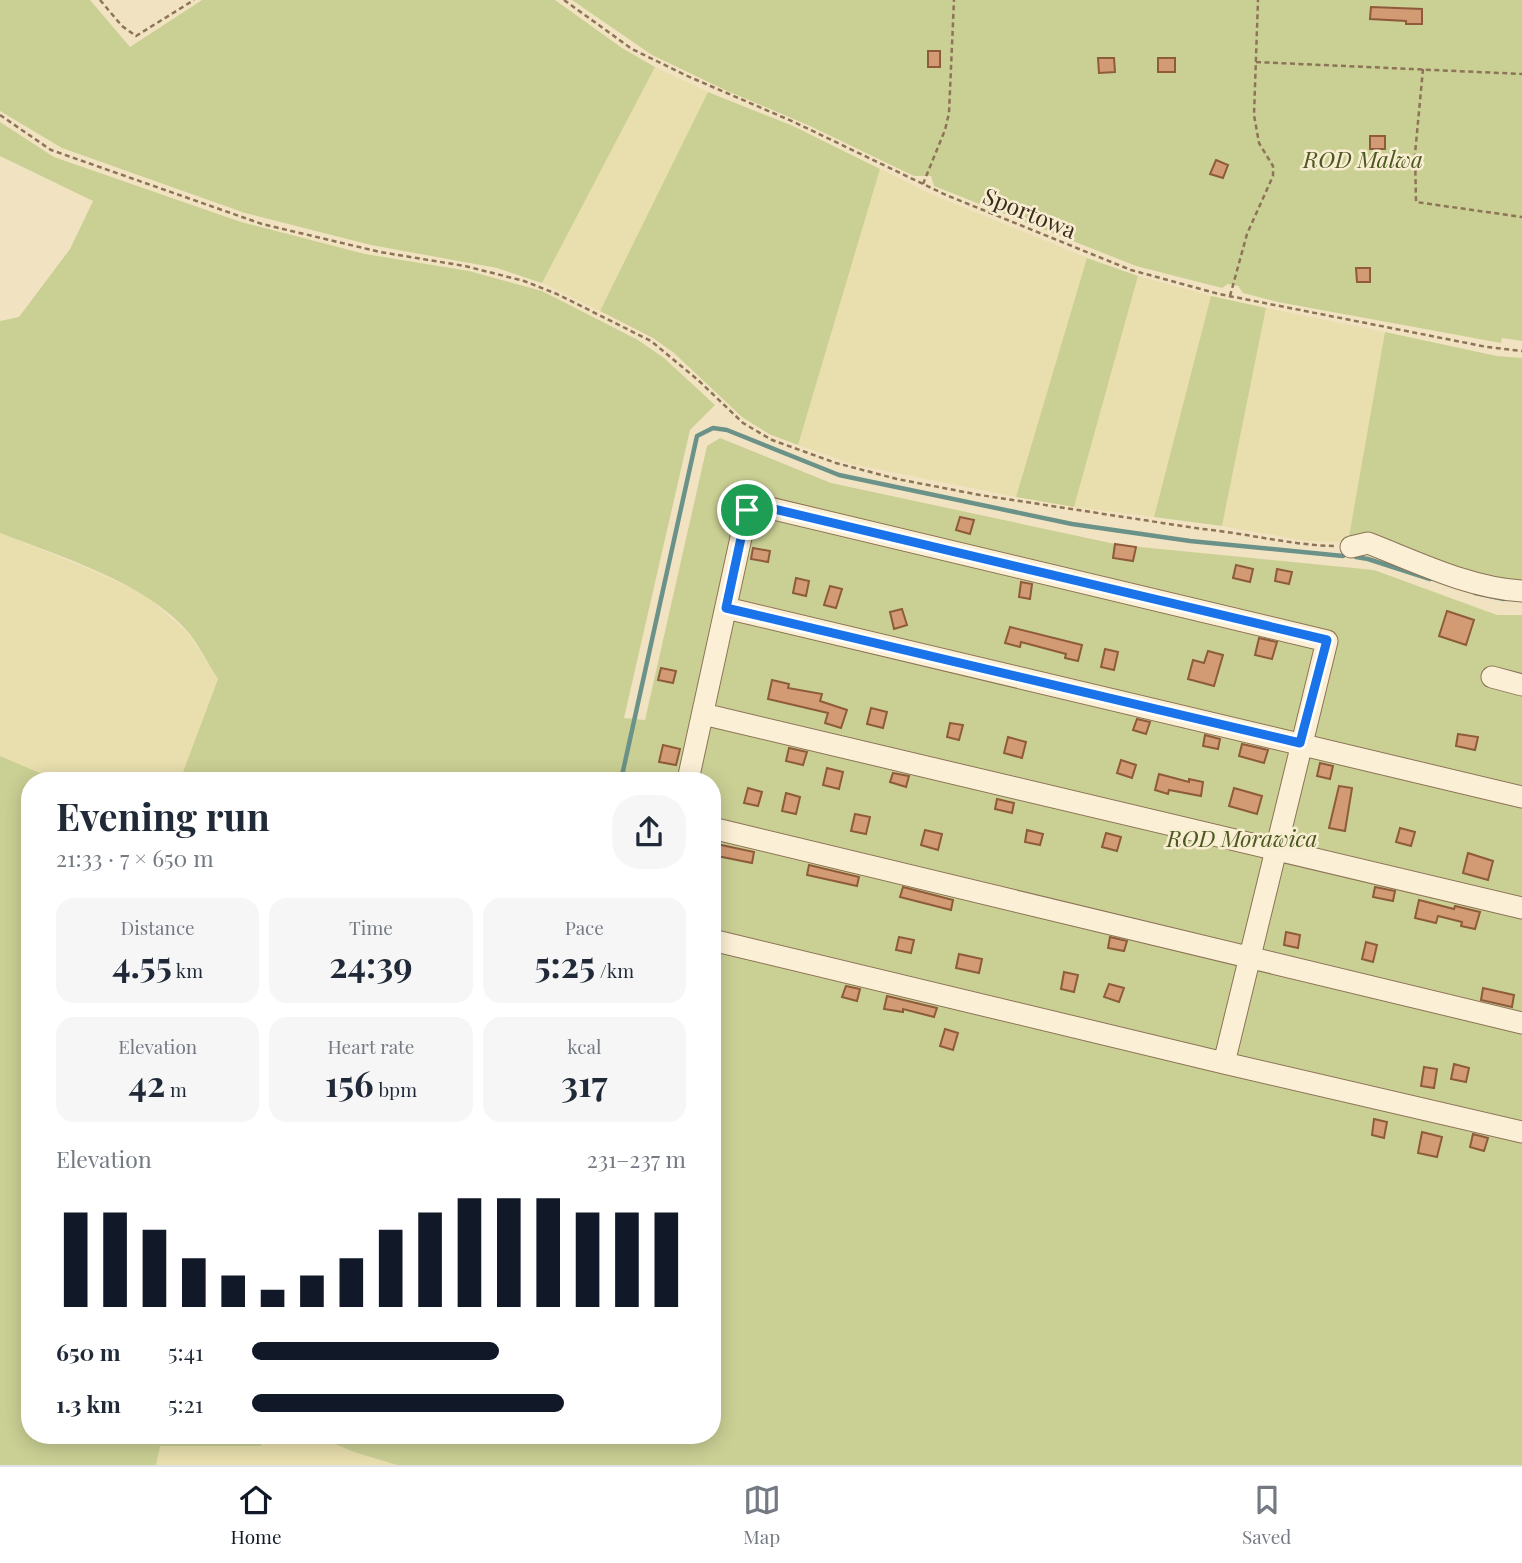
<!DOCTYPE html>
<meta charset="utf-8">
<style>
body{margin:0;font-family:"Playfair Display",serif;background:#f6f6f7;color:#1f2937;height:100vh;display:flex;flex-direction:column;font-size:26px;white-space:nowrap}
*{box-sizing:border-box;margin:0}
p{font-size:23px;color:#747a83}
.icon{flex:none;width:38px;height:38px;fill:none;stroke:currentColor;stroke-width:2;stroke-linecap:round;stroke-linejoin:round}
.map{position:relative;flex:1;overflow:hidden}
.sheet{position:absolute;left:21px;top:772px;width:700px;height:672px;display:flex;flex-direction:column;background:#fff;border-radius:28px;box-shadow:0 4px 18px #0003}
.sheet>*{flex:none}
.pin{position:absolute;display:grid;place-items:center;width:60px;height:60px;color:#fff;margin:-30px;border:4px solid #fff;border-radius:50%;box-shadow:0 2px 7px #0007}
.round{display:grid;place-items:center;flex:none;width:74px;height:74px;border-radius:28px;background:#f6f6f7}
.head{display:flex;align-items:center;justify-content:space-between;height:119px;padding:0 35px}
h1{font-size:38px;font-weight:700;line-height:52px}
.figures{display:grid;grid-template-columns:repeat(3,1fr);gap:10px;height:119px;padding:7px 35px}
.figures div{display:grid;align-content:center;border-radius:18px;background:#f6f6f7;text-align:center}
.figures b{font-size:35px;font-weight:700}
.figures small{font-size:19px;font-weight:400}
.figures p{font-size:19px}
.chart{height:196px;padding:14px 35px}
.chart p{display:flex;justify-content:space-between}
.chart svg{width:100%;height:126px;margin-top:7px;stroke:#111827;stroke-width:6}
ul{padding:0 35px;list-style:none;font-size:23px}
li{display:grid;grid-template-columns:112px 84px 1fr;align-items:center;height:52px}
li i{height:18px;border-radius:9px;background:#111827}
.dock{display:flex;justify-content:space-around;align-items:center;height:98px;border-top:2px solid #e0e1e3;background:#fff;font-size:19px;color:#747a83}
.dock a{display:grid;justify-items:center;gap:4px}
.dock .active{color:#111827}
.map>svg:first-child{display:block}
</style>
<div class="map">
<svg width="1522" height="1465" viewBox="0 0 1522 1465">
<rect width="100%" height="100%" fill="#f1e3c1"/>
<path fill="#e8deae" d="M 655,67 L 708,92 L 600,311 L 542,283 Z
M 880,169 L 933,195 L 1088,258 L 1016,497 L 852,464 L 798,445 Z
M 1138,276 L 1211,296 L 1154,517 L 1074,507 Z
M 1266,308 L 1385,332 L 1348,542 L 1306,541 L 1222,526 Z
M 0,533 L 89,569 L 144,594 L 188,633 L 218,679 L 180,780 L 56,780 L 0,756 Z
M 264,1435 L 314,1435 L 354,1452 L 397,1465 L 156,1465 L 159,1446 L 261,1446 Z"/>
<path fill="#cad094" d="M 0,0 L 90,0 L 130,47 L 202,0 L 555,0 L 622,48 L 655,67 L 542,283 L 497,268 L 371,245 L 245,213 L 62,148 L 0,111 Z
M 572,0 L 1522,0 L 1522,341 L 1502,338 L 1501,343 L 1278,302 L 1243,293 L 1238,286 L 1228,284 L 1222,288 L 1136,266 L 934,186 L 931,176 L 914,176 L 810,126 L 723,89 L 652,55 Z
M 708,92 L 793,126 L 880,169 L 798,445 L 769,434 L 742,417 L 674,353 L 653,338 L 600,311 Z
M 0,122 L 54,157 L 241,222 L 365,254 L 469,271 L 542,291 L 638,340 L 664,358 L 715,405 L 690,430 L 624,718 L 645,720 L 707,446 L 720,438 L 831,483 L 1120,545 L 1374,570 L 1497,615 L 1522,615 L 1522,1465 L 397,1465 L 354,1452 L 314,1435 L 712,1435 L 712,780 L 180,780 L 218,679 C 208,664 200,647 189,633 C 146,582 61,557 0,533 L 0,321 L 19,317 L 70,249 L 93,201 L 0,156 Z
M 1087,258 L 1138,276 L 1074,507 L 1016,497 Z
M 1211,296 L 1266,308 L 1222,526 L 1154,517 Z
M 1385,332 L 1497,356 L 1522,358 L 1522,580 L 1482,578 L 1406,547 L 1366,538 L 1348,542 Z
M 0,756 L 56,780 L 30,780 L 30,1435 L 264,1435 L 261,1446 L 160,1446 L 156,1465 L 0,1465 Z"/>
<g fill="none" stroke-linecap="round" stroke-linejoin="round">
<path stroke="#6a9288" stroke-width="4.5" d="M 1356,557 L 1368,559 L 1430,579
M 1475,593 L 1504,599
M 621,780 L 697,436 L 713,428 L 727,430 L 839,475 L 1072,524 L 1190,541 L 1343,556"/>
</g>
<path fill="#d39b74" stroke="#8e5b3b" stroke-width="2" d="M 1371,7 L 1422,9 L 1422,24 L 1406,24 L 1406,21 L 1370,19 Z
M 928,51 L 940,51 L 940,67 L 928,67 Z
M 1098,58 L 1114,58 L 1115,72 L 1099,73 Z
M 1158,58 L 1175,58 L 1175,72 L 1158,72 Z
M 1370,136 L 1385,136 L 1385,149 L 1370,149 Z
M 1216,160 L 1228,165 L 1223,178 L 1210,174 Z
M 1356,268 L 1370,268 L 1370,282 L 1357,282 Z
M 960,517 L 974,520 L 970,534 L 956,530 Z
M 1115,544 L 1136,547 L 1133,561 L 1113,558 Z
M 753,548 L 770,551 L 768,562 L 751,559 Z
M 1236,565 L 1253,569 L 1250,582 L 1233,578 Z
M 1277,569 L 1292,572 L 1289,584 L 1275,581 Z
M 796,578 L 809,581 L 806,596 L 793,593 Z
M 1021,582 L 1032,584 L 1030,599 L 1019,597 Z
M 830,586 L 842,589 L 836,608 L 824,605 Z
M 902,609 L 907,625 L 894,629 L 890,612 Z
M 1447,611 L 1474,620 L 1466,645 L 1439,636 Z
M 1010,627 L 1082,645 L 1078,661 L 1065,658 L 1066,654 L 1021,642 L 1020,647 L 1005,643 Z
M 1259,638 L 1277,642 L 1272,659 L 1255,655 Z
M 1105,649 L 1118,652 L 1114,670 L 1101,667 Z
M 1208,651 L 1223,655 L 1214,686 L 1188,679 L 1193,660 L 1204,663 Z
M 661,668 L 676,671 L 673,683 L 658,680 Z
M 772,680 L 789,684 L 788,688 L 822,694 L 820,701 L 847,710 L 841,728 L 825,723 L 828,713 L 768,699 Z
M 871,708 L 887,712 L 883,728 L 867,724 Z
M 1137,719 L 1150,722 L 1146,734 L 1133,730 Z
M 950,723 L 963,725 L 959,740 L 947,737 Z
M 1458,734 L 1478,737 L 1475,750 L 1456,746 Z
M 1205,735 L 1220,739 L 1218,749 L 1203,746 Z
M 1008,737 L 1026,742 L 1022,758 L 1004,753 Z
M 1242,744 L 1268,750 L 1264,763 L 1239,756 Z
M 663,745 L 680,749 L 676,765 L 659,762 Z
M 789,748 L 807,752 L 803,765 L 786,761 Z
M 1121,760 L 1136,765 L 1132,778 L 1117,773 Z
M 1320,763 L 1333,766 L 1330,779 L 1317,776 Z
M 827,768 L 843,772 L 839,789 L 823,785 Z
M 893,773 L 909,776 L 906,787 L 890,782 Z
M 1159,774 L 1189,782 L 1189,779 L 1203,782 L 1201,796 L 1169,790 L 1168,794 L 1155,790 Z
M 1339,786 L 1352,788 L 1345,831 L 1329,828 Z
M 748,788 L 762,792 L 758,806 L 744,803 Z
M 1234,788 L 1262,796 L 1257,814 L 1229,806 Z
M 786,793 L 800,797 L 796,814 L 782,811 Z
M 997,799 L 1014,803 L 1012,813 L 995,809 Z
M 855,814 L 870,817 L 866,834 L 851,831 Z
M 1400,828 L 1415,832 L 1411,846 L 1396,842 Z
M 925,830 L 942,834 L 938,850 L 921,845 Z
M 1027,830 L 1043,834 L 1040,845 L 1025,842 Z
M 1106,833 L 1121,837 L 1117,851 L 1102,847 Z
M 712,843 L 754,852 L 752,863 L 712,855 Z
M 1468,853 L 1493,861 L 1488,880 L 1463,873 Z
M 809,865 L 859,877 L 857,886 L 807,875 Z
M 903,887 L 953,900 L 951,910 L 900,897 Z
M 1375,887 L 1395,891 L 1393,901 L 1373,897 Z
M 1419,900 L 1454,909 L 1455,906 L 1480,912 L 1475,929 L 1461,926 L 1462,922 L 1438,916 L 1436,923 L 1415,918 Z
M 1286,932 L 1300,935 L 1298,948 L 1284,945 Z
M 899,937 L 914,940 L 911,953 L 896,950 Z
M 1110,937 L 1127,941 L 1124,951 L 1108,948 Z
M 1366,942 L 1377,945 L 1373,962 L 1362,959 Z
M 959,954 L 982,959 L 979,973 L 956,968 Z
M 1064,972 L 1078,975 L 1074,992 L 1061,989 Z
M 1109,984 L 1124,988 L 1119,1002 L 1104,997 Z
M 846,986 L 860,989 L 857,1001 L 842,997 Z
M 1483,988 L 1514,995 L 1512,1007 L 1481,1000 Z
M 887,996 L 937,1008 L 934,1017 L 903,1009 L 903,1012 L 884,1009 Z
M 945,1029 L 958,1033 L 953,1050 L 940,1046 Z
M 1454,1064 L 1469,1068 L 1466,1082 L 1451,1079 Z
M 1424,1067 L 1437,1069 L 1434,1088 L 1421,1086 Z
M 1374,1119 L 1387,1122 L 1384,1138 L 1372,1135 Z
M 1422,1132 L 1442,1137 L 1437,1157 L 1418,1153 Z
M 1473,1134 L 1488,1138 L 1484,1151 L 1470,1147 Z"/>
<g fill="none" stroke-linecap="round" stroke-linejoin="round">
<defs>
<path id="minor" d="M 1351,547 L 1368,543 C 1417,562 1469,588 1522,591
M 726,608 L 1522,797
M 1492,677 L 1522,685
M 703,714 L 1522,908
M 688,780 L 747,510 L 757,505 L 1327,641 L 1224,1063
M 712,828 L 1522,1023
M 712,940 L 1224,1063 L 1522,1132"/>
</defs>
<use href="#minor" stroke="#8d7357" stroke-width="23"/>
<path stroke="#8d7357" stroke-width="2.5" stroke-dasharray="5 3.5" stroke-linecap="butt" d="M 100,0 L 122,26 L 136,36 L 194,0
M 564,0 L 632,49 L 685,75 L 794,122 L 946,195 L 1131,270 L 1219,294 L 1487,347 L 1522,351
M 1256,62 L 1522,74
M 1423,69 L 1415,154 L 1416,202 L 1522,217
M 0,115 L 51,150 L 262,224 L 380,252 L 465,266 L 524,281 L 557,294 L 651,341 L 698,380 L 743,423 L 772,440 L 836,463 L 897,479 L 980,495 L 1202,529 C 1246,533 1289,545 1334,546
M 923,184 L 945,130 L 949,113 L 954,0
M 1230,296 L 1247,234 L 1273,176 L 1273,166 L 1259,143 L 1254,115 L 1258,0"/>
<use href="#minor" stroke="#fbf0d5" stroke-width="21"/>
</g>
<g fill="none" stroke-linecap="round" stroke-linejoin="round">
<defs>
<path id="route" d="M 757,505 L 1327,640 L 1300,743 L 726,608 L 747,510 Z"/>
</defs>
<use href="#route" stroke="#fff" stroke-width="14"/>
<use href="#route" stroke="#1a73e8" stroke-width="9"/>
</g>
<g text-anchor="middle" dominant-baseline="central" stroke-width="5" stroke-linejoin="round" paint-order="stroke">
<g font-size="23" font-style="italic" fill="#4b5921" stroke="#f8edd1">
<text x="1363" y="158">ROD Malwa</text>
<text x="1242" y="837">ROD Morawica</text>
</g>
<g font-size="23" fill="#3b2b1c" stroke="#f8edd1">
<text transform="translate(1030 212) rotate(22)">Sportowa</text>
</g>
</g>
</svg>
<div class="pin" style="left:747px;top:510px;background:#1e9e55"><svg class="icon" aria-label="arrive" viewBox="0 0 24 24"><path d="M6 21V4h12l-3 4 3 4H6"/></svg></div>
<section class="sheet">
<div class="head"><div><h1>Evening run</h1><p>21:33 · 7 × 650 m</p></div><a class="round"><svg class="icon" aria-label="share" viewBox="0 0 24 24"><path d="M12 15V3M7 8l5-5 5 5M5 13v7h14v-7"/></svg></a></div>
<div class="figures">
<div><p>Distance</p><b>4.55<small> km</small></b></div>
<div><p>Time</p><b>24:39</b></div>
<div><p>Pace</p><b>5:25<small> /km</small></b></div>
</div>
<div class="figures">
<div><p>Elevation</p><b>42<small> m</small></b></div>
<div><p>Heart rate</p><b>156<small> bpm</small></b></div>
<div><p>kcal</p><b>317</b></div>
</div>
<div class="chart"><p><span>Elevation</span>231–237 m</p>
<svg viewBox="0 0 160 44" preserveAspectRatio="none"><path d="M5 44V11M15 44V11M25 44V17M35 44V27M45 44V33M55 44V38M65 44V33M75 44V27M85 44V17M95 44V11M105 44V6M115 44V6M125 44V6M135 44V11M145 44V11M155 44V11"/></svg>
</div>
<ul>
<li><b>650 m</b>5:41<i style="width:57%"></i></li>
<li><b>1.3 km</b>5:21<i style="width:72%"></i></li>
</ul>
</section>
</div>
<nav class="dock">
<a class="active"><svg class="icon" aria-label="home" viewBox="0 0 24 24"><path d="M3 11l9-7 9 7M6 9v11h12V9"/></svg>Home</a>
<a><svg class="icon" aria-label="map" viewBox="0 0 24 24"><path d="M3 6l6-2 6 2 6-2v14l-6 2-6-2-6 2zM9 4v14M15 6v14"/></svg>Map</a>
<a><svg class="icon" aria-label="saved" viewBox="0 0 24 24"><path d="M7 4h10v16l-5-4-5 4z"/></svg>Saved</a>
</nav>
